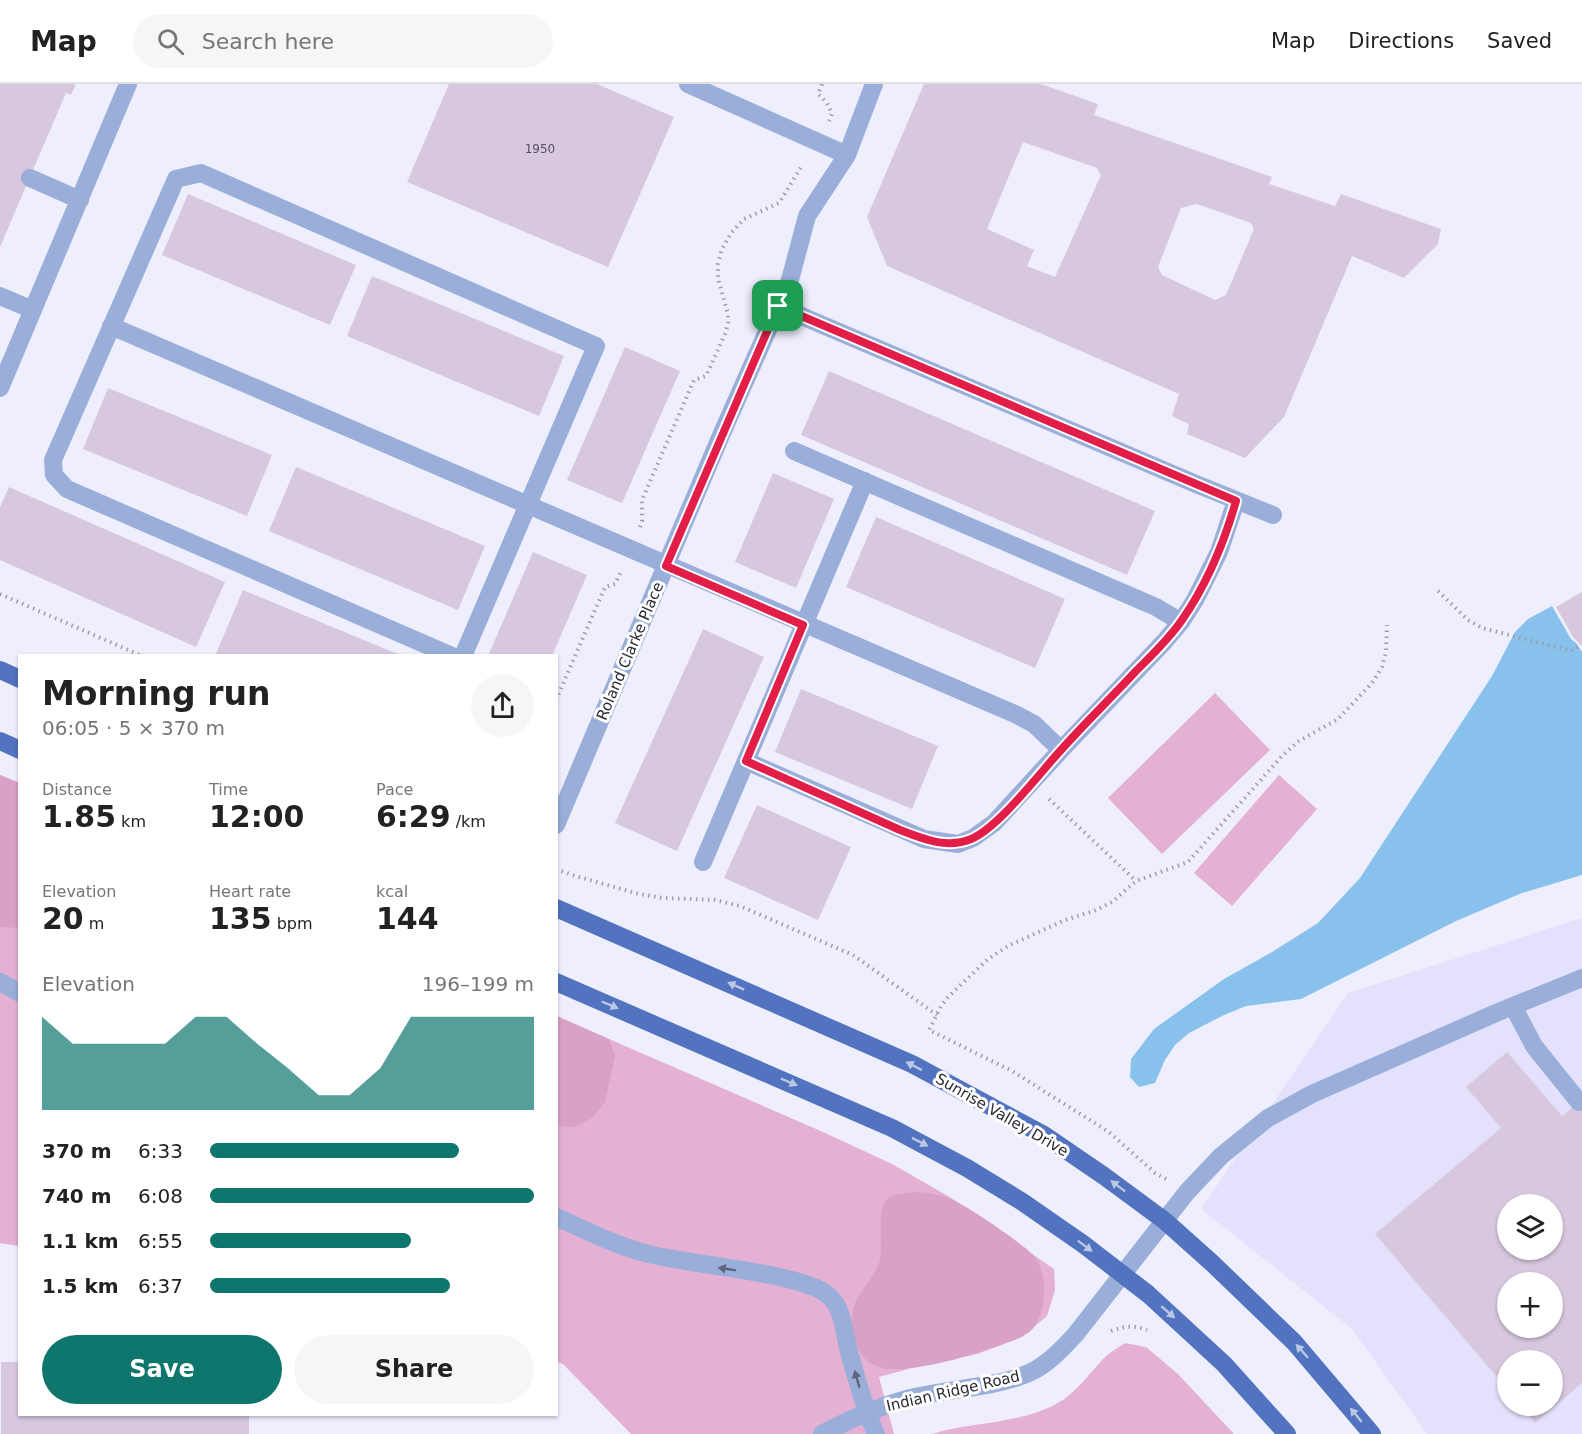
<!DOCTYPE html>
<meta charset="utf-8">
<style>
body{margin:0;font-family:"DejaVu Sans",sans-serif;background:#f6f6f6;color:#222;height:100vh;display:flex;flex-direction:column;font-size:22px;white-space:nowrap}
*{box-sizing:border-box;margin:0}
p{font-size:20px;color:#767676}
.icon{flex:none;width:33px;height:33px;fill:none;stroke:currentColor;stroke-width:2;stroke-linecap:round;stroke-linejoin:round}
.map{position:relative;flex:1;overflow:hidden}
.drawer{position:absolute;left:18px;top:570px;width:540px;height:762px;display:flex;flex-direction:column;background:#fff;border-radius:0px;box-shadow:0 2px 4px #0004}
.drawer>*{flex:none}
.buttons{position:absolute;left:1497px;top:1110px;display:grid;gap:12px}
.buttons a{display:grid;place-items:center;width:66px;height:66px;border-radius:50%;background:#fff;box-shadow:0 2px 4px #0004;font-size:30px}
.pin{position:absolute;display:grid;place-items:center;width:51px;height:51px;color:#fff;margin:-26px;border-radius:12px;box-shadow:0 3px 9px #0006}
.round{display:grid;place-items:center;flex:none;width:63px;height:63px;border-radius:32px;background:#f6f6f6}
.head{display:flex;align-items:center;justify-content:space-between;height:102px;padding:0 24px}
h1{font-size:33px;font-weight:700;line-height:45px}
.stats{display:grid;grid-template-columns:repeat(3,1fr);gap:9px;height:102px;padding:6px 24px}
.stats div{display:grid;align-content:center}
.stats b{font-size:30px;font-weight:700}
.stats small{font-size:16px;font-weight:400}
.stats p{font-size:16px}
.chart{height:168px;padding:12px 24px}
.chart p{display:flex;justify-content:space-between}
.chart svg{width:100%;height:108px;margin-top:6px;fill:#0f766e;opacity:.7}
.cta{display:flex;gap:12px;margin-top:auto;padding:12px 24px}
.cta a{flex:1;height:69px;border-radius:36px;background:#0f766e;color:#fff;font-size:24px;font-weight:700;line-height:69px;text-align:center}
.cta a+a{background:#f6f6f6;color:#222}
ul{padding:0 24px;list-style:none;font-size:20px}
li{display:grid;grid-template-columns:96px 72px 1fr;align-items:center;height:45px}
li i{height:15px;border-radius:8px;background:#0f766e}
header{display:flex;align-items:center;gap:36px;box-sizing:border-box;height:84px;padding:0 30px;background:#fff;border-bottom:2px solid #e0e0e0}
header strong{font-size:28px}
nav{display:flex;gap:33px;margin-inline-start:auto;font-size:21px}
.search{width:420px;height:54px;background:#f6f6f6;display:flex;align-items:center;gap:15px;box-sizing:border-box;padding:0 21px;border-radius:33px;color:#767676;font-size:22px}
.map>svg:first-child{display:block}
</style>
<header>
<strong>Map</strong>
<div class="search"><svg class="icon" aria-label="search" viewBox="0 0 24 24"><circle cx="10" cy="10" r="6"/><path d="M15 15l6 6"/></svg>Search here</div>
<nav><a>Map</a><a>Directions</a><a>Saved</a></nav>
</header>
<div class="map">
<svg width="1582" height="1350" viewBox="0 0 1582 1350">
<rect width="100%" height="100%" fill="#efeefd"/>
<path fill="#e3e1fc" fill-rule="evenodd" d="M 1582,834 L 1582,1350 L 1427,1350 L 1352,1245 L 1201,1125 L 1348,909 ZM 1508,1120 L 1552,1120 L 1552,1166 L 1508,1166 ZM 1508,1198 L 1552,1198 L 1552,1244 L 1508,1244 ZM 1508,1276 L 1552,1276 L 1552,1322 L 1508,1322 Z"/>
<path fill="#e4b0d3" d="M 1215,609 L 1270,666 L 1162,770 L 1108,714 Z
M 0,691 L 20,699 L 19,1162 L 0,1159 Z
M 1279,691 L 1317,725 L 1232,822 L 1194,789 Z
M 556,932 L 823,1048 L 892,1080 L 948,1112 L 1054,1185 L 1055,1206 L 1047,1232 L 1022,1253 L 977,1270 L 912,1284 L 879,1293 L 894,1350 L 631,1350 L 563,1280 L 557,1278 Z
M 1125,1259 L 1146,1263 L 1178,1290 L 1234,1350 L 932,1350 C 972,1338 1019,1340 1056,1320 C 1077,1309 1090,1288 1106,1272 C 1112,1267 1119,1263 1125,1259 Z"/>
<path fill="#daa1c8" d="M 0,691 L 19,699 L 20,844 L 0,843 Z
M 557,932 L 609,955 L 615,972 L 605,1018 L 592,1034 L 575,1043 L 557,1042 Z
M 920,1108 C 931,1109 941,1111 951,1115 C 966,1121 1022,1159 1033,1171 C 1048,1187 1047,1223 1036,1240 C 1030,1251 1017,1255 1006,1259 C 978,1270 912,1290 883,1284 C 857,1279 849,1249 853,1226 C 856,1208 874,1196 879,1179 C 885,1160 874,1125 889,1114 C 897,1108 911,1109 920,1108 Z"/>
<path fill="#88c2ec" d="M 1552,522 L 1571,555 L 1577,560 L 1582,568 L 1582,791 L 1522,809 L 1456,837 L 1301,915 L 1246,922 L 1224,931 L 1189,949 L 1175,961 L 1165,976 L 1155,999 L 1139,1003 L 1130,993 L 1131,975 L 1154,945 L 1224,895 L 1272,868 L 1318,839 L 1360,794 L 1492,592 L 1515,548 L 1528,535 Z"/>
<path fill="#d7c8df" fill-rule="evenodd" d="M 0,0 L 76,0 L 71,11 L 66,9 L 0,163 Z
M 449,0 L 597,0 L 674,33 L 608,183 L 407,98 Z
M 924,0 L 1041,0 L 1098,20 L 1094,31 L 1272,93 L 1269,100 L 1335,122 L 1341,110 L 1441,145 L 1438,160 L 1404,194 L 1352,172 L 1284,333 L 1245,374 L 1187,350 L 1189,340 L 1172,332 L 1179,310 L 887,182 L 867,133 ZM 1023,58 L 1097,84 L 1101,91 L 1055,193 L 1027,182 L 1034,166 L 987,145 ZM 1197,120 L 1251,139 L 1254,145 L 1226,211 L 1215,216 L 1162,191 L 1158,183 L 1181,124 Z
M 188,110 L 356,181 L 330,241 L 162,171 Z
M 372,192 L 564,272 L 539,332 L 347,252 Z
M 625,263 L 680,287 L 622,419 L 567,396 Z
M 829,287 L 1155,427 L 1127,491 L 801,351 Z
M 108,304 L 272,371 L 247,432 L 83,365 Z
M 296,383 L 485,462 L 458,526 L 269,447 Z
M 773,389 L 834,415 L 796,504 L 735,478 Z
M 9,403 L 225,498 L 196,563 L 0,476 L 0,423 Z
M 876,433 L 1065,515 L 1035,584 L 846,503 Z
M 533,468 L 587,491 L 552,572 L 488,572 Z
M 243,506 L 400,571 L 400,572 L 215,572 Z
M 1582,508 L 1582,562 L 1573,553 L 1556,523 Z
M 703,545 L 764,573 L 677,767 L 615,739 Z
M 801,605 L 938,662 L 912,725 L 775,668 Z
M 757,721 L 851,763 L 818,836 L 724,794 Z
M 1507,968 L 1562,1032 L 1582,1016 L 1582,1299 L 1535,1339 L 1521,1322 L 1552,1322 L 1552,1276 L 1508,1276 L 1508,1306 L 1375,1150 L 1501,1044 L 1466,1003 ZM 1508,1120 L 1552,1120 L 1552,1166 L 1508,1166 ZM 1508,1198 L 1552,1198 L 1552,1244 L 1508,1244 Z
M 1,1278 L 20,1278 L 20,1330 L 249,1330 L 249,1350 L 1,1350 Z"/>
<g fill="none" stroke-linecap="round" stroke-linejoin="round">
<path stroke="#9e9da9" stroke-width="4" stroke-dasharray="1.5 4.5" stroke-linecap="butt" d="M 822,0 L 818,10 L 827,19 L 832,30 L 829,37
M 640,443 L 642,437 L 642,416 L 694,296 L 706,292 L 725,250 L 728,239 L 728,230 L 718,195 L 718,180 L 722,165 L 731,149 L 744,135 L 779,119 L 803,80
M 1438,507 L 1468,536 L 1482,544 L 1571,567 L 1581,561
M 0,510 L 142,572
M 556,616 L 605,503 L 615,500 L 621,488
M 1049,715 L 1136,797
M 556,785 L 572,791 L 639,810 L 663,814 L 715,816 L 740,822 L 853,871 L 937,931
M 1166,1095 L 1155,1089 L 1109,1048 L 1012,987 L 929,946 L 941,922 L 948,913 L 988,875 L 1008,862 L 1065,836 L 1094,827 L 1112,818 L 1136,797 L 1188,778 L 1282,672 L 1299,657 L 1338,635 L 1372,599 L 1382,583 L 1386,568 L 1387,541
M 1111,1247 C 1124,1242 1134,1241 1147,1246"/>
<path stroke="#99aed8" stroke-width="18" d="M 847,71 L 874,0
M 30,94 L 80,116
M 0,212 L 33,226
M 778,222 L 1196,400 L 1273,431
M 111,242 C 412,370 712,502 1015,630 L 1034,640 L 1061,666
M 0,304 L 128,0
M 794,367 L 1156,523 L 1181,538
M 452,572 L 67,405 L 54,391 L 53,376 L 176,95 L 201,89 L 596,262 L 463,572
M 746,677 L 924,755 L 958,760 L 973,754 L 994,739 L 1061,666 L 1164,558 L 1181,538 L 1195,516 L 1219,468 L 1236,417
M 556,741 L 722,349 L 790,196 L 807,132 L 847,71 L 688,0
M 703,778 L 865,397
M 0,898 L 20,909
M 1513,922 L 1534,962 L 1579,1018
M 556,1133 C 586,1146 614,1161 645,1169 C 685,1181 806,1188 830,1213 C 844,1226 844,1250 849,1268 C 857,1296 864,1324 876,1350
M 822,1350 C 850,1335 877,1323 907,1315 C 946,1305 994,1304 1029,1289 C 1047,1281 1062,1265 1075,1251 L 1187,1108 L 1221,1072 L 1268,1034 L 1312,1010 L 1496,929 L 1582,894"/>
<path stroke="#5273bf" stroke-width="18" d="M 0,586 L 20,595
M 0,657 L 20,666
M 556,824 L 912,980 L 1044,1051 L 1104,1092 L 1165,1137 L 1212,1179 L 1294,1258 L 1372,1350
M 556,898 L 892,1044 L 967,1084 L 1021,1117 L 1083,1160 L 1148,1210 L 1224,1280 L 1287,1350"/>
</g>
<defs><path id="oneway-solid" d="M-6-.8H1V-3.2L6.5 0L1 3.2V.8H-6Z" transform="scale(1.5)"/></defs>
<g fill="#bac7e5">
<use href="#oneway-solid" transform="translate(736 902) rotate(-156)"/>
<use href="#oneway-solid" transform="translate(610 921) rotate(23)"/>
<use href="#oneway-solid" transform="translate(914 982) rotate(-153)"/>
<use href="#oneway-solid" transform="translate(789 998) rotate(23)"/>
<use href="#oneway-solid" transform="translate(920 1058) rotate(27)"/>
<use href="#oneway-solid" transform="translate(1118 1102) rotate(-143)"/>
<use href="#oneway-solid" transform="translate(1085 1162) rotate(37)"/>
<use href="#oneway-solid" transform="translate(1168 1228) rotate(41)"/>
<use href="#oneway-solid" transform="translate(1302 1267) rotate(-132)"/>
<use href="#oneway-solid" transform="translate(1356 1331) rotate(-129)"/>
</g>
<g fill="#5c657d">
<use href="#oneway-solid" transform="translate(727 1185) rotate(-171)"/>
<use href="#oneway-solid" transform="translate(857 1295) rotate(-106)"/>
</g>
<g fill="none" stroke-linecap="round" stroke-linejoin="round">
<defs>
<path id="route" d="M 778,222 L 1236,417 C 1224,459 1207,500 1182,536 C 1169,555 1152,571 1136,587 C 1111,614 1085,639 1061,666 C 1039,690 998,744 971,755 C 947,765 923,755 900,746 L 746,677 L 803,541 L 666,482 Z"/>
</defs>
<use href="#route" stroke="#fff" stroke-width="12"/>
<use href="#route" stroke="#e11d48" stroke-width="8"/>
</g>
<g text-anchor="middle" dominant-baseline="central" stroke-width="6" stroke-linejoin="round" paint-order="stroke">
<g font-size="12" fill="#55515d">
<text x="540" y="65">1950</text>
</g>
<g font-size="15" fill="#2a2932" stroke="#fff">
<text transform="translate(630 567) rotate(-67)">Roland Clarke Place</text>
<text transform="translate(1002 1031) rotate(30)">Sunrise Valley Drive</text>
<text transform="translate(953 1307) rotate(-13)">Indian Ridge Road</text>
</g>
</g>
</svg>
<div class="buttons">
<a><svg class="icon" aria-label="layers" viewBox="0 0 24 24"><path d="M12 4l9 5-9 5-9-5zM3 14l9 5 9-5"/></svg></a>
<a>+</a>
<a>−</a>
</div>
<div class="pin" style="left:778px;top:222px;background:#1e9e55"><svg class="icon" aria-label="arrive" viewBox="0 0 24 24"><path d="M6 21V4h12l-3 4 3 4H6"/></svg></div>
<section class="drawer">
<div class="head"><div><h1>Morning run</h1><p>06:05 · 5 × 370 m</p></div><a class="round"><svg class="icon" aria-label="share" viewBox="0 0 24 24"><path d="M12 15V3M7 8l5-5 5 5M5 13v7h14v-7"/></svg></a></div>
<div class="stats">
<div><p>Distance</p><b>1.85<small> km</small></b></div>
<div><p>Time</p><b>12:00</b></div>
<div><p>Pace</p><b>6:29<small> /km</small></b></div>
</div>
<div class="stats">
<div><p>Elevation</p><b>20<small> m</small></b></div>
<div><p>Heart rate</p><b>135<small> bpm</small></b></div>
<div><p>kcal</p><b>144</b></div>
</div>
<div class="chart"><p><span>Elevation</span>196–199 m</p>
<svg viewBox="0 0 160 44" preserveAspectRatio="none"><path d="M0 44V6L10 17L20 17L30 17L40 17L50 6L60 6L70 17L80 27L90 38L100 38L110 27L120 6L130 6L140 6L150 6L160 6V44z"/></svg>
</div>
<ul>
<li><b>370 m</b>6:33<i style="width:77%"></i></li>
<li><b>740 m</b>6:08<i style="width:100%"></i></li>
<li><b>1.1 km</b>6:55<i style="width:62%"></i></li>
<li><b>1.5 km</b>6:37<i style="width:74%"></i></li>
</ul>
<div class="cta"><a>Save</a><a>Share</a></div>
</section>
</div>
